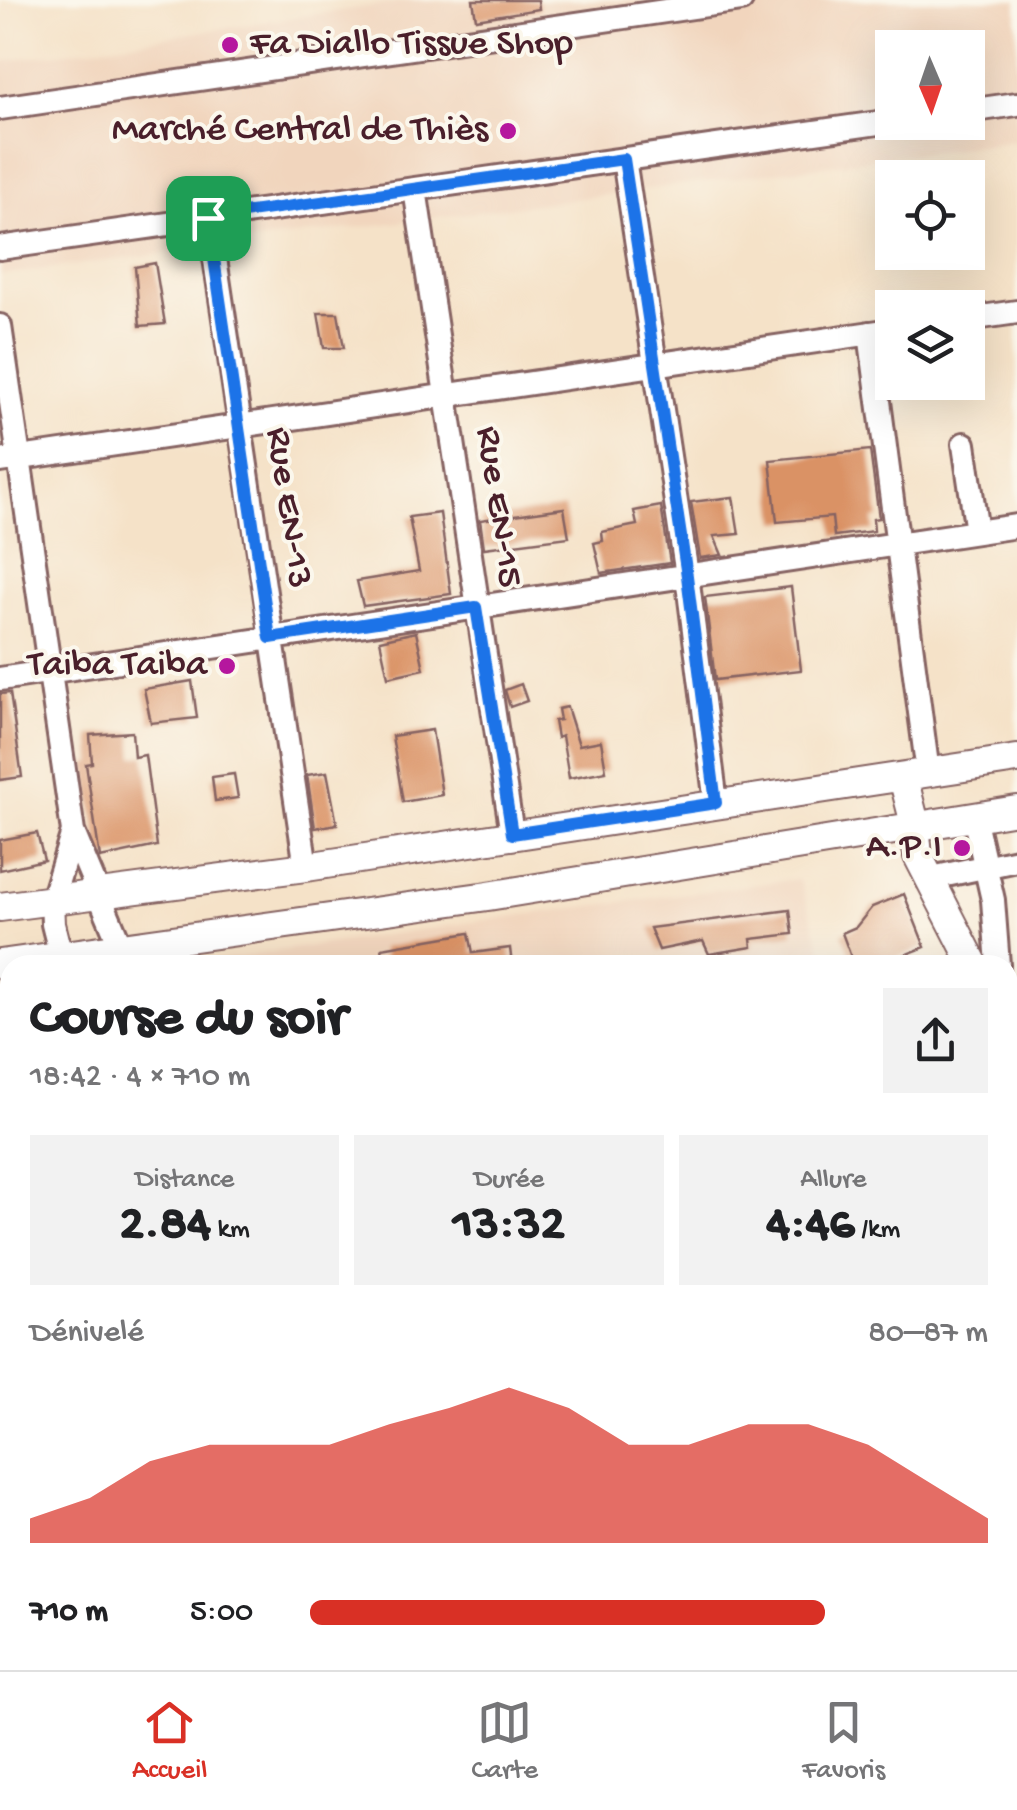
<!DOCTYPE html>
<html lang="fr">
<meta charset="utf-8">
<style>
body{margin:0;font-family:"Gochi Hand",sans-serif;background:#f2f2f2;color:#202124;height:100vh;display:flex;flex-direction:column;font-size:38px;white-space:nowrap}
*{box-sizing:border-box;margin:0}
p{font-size:32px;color:#757577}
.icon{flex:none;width:55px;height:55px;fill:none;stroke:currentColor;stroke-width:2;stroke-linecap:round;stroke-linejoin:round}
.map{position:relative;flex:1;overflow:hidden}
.sheet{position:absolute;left:0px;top:955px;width:1018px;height:715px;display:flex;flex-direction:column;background:#fff;border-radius:30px 30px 0 0;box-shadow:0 10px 40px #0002}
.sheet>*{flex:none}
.needle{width:65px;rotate:178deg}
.controls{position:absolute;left:875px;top:30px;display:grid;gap:20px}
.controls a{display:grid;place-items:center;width:110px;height:110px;border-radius:0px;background:#fff;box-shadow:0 10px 40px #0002;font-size:50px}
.pin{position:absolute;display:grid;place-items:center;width:85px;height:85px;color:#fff;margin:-42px;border-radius:20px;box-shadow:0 5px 15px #0006}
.round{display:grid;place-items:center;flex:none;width:105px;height:105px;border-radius:0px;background:#f2f2f2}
.headline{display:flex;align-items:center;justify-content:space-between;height:170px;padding:0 30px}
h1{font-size:55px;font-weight:700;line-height:75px}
.figures{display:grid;grid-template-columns:repeat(3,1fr);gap:15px;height:170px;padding:10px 30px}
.figures div{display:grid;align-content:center;border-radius:0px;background:#f2f2f2;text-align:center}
.figures b{font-size:50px;font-weight:700}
.figures small{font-size:28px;font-weight:400}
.figures p{font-size:28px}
.chart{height:280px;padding:20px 30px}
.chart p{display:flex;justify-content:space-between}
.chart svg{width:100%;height:180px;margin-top:10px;fill:#d93025;opacity:.7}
ul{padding:0 30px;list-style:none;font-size:32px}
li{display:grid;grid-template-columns:160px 120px 1fr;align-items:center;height:75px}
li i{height:25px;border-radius:12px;background:#d93025}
.dock{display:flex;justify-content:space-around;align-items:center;height:140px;border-top:2px solid #e0e0e0;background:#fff;font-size:28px;color:#757577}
.dock a{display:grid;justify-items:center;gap:5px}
.dock .on{color:#d93025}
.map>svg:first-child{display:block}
</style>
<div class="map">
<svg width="1017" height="1670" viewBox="0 0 1017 1670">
<rect width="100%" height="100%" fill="#fbf7ec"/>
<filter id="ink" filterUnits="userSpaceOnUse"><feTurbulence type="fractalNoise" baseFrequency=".01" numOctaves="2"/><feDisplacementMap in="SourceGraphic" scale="20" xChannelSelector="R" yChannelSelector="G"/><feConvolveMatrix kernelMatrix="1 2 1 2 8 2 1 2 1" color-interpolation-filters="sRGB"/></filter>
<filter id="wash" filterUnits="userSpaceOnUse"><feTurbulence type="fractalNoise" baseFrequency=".0048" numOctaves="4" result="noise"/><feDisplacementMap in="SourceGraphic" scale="40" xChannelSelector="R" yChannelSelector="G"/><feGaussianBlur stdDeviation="2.25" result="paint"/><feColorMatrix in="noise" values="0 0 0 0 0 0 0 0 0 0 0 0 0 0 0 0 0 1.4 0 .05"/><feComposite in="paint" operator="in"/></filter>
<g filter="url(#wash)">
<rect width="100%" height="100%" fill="#f5e2c8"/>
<path fill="#f1d5bd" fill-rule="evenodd" d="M 412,0 L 1017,0 L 1017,140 L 0,275 L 0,62 ZM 892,48 L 968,48 L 968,122 L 892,122 Z
M 799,879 L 827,965 L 185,965 L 507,917 Z
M 1008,1075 L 1017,1091 L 1017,1216 L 1008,1218 Z"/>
<path fill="#93df9c" stroke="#6e7f64" stroke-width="2.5" d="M 1017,1546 L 1017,1670 L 808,1670 L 805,1660 L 1008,1660 L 1008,1547 Z"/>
<path fill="#66c2e4" stroke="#587088" stroke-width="2.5" d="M 0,1443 L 10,1445 L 10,1660 L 318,1660 L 320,1670 L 0,1670 Z"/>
<g id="blocks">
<path fill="#da9265" d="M 473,0 L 538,0 L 539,9 L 476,19 Z
M 155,263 L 165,324 L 140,326 L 135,267 Z
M 318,313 L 338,313 L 344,348 L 324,348 Z
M 870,450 L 879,518 L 873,519 L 874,531 L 834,536 L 832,517 L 777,522 L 770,460 Z
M 733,497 L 739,534 L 714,536 L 722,555 L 700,558 L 691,502 Z
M 661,506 L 670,563 L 601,573 L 594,543 L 603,541 L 602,532 L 637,525 L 634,511 Z
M 564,508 L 569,537 L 484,548 L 480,520 Z
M 440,513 L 451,594 L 363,606 L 357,581 L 419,571 L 409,517 Z
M 791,587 L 801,670 L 715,680 L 705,597 Z
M 416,632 L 424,669 L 388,677 L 380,640 Z
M 192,681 L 197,718 L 151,723 L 144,689 Z
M 521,684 L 527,701 L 510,707 L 505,690 Z
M 10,693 L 22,777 L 0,780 L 0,694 Z
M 567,707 L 579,745 L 601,741 L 606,771 L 569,778 L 562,736 L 557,738 L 554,721 L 560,720 L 558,709 Z
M 432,730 L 442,795 L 403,802 L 392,736 Z
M 132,732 L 134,757 L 145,755 L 157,846 L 100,858 L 86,764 L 92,763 L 90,735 Z
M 327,772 L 337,824 L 315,828 L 307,775 Z
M 234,774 L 238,798 L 215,801 L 212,777 Z
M 37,833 L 44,860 L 0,870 L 0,840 Z
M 904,894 L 925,947 L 879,965 L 854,965 L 842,933 L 856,927 L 872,907 Z
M 790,910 L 793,934 L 751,939 L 752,947 L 709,954 L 703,941 L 659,950 L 650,928 Z
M 469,933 L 473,953 L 510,948 L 512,965 L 385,965 L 382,948 Z"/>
</g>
</g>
<g filter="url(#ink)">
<use href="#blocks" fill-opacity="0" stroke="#866362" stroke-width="2.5"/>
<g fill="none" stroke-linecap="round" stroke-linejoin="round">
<defs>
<path id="minor" d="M 0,108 L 741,0
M 968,111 L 1017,104
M 624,159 L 687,575 L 716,803
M 415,189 L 512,834
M 209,218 L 306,867
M 0,248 L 892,121
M 968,319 L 1017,312
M 0,326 L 73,832 L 121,947
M 870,333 L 928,773
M 964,444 L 977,532
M 0,461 L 892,330
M 0,679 L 1017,526
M 974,816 L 993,900 L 998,965
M 927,879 L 1017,860
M 61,956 L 53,924 L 52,900 L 73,832
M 0,1029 L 10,1027
M 1008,1321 L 1017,1318
M 429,1670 L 431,1660"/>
<path id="major" d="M 903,777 L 915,824 L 918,856 L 974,965
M 0,907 L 306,867 L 1017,759
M 0,964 L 488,896 L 1017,810
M 1008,1024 L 1017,1040"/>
</defs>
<use href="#minor" stroke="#866362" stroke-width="28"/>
<use href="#major" stroke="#866362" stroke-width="32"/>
<use href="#minor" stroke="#fff" stroke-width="22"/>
<use href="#major" stroke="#fff" stroke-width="28"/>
</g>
</g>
<g fill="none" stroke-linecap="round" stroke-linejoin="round" filter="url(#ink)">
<defs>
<path id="route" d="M 624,159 L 687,576 L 716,803 L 512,834 L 476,607 L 270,638 L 208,218 Z"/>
</defs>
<use href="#route" stroke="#fff" stroke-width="20"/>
<use href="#route" stroke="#1a73e8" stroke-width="12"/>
</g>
<g fill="#b5179e" stroke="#fbf7ec" stroke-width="4">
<circle cx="230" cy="45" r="10"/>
<circle cx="508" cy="131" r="10"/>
<circle cx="227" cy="666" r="10"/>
<circle cx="962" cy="848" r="10"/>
</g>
<g text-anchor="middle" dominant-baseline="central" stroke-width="8" stroke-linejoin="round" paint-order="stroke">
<g font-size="38" fill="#4a1f2b" stroke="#fbf7ec" text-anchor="end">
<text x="250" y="45" text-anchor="start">Fa Diallo Tissue Shop</text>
<text x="488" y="131">Marché Central de Thiès</text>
<text x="207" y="666">Taiba Taiba</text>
<text x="942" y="848">A.P.I</text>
</g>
<g font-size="38" fill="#4a1f2b" stroke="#fbf7ec">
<text transform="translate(497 507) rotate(82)">Rue EN-15</text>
<text transform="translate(287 508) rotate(82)">Rue EN-13</text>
</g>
</g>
</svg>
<div class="controls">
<a><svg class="needle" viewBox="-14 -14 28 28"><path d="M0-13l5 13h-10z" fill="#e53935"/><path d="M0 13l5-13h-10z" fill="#757577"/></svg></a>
<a><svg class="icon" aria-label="locate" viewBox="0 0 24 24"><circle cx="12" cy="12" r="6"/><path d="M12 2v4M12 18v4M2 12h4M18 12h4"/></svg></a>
<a><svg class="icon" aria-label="layers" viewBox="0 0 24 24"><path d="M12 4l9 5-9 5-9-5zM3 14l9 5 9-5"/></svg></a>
</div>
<div class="pin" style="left:208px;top:218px;background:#1e9e55"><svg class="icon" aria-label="arrive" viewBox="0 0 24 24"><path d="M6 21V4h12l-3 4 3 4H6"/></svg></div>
<section class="sheet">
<div class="headline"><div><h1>Course du soir</h1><p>18:42 · 4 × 710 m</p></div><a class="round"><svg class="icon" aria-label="share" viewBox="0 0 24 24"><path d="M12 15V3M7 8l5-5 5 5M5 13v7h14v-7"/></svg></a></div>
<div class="figures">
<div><p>Distance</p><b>2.84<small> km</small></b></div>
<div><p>Durée</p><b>13:32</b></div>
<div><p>Allure</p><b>4:46<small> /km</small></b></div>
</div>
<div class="chart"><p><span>Dénivelé</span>80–87 m</p>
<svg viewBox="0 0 160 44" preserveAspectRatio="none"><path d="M0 44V38L10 33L20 24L30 20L40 20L50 20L60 15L70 11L80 6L90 11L100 20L110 20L120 15L130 15L140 20L150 29L160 38V44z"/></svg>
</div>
<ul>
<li><b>710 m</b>5:00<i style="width:76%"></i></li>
</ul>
</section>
</div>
<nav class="dock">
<a class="on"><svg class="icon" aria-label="home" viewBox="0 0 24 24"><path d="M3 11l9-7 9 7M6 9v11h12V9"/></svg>Accueil</a>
<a><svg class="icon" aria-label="map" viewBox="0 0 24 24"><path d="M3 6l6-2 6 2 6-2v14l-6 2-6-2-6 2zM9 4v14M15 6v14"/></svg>Carte</a>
<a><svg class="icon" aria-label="saved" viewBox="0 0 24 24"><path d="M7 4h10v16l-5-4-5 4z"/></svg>Favoris</a>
</nav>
